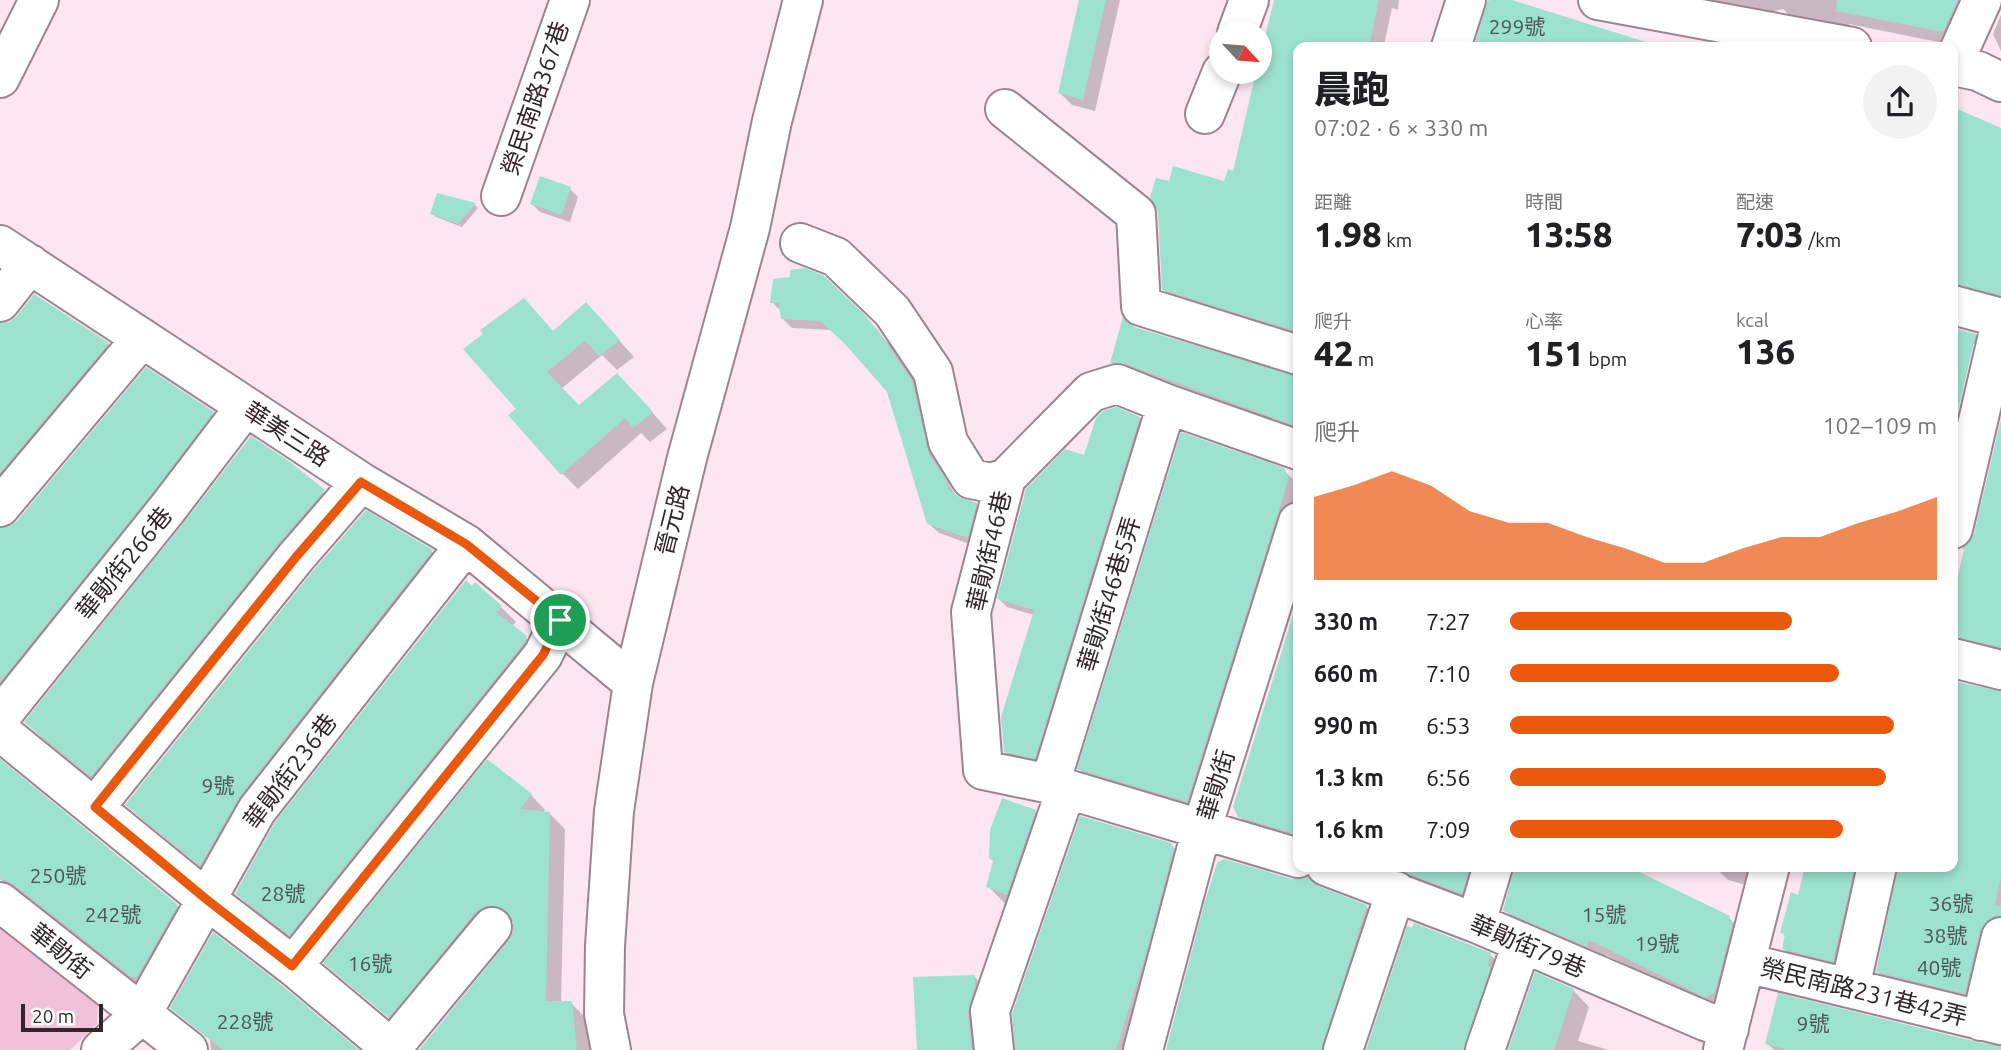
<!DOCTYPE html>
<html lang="zh-TW">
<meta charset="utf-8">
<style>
body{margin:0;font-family:Ubuntu,"Noto Sans TC",sans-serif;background:#f2f2f2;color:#202124;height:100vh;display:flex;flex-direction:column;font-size:26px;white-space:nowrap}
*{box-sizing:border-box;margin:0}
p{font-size:23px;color:#757577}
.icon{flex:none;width:38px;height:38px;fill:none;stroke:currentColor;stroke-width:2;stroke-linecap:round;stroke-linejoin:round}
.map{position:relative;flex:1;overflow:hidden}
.details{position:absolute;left:1293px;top:42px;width:665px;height:830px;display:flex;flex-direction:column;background:#fff;border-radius:14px;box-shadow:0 4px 10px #0003}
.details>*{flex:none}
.needle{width:46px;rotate:116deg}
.fabs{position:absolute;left:1209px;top:21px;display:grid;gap:14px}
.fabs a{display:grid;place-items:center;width:63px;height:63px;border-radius:50%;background:#fff;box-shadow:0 4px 10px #0003;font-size:35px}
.scale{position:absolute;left:21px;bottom:18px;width:82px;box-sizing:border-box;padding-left:7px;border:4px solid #30262b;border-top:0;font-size:19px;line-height:24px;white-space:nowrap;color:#30262b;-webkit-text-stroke:5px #fff;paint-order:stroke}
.pin{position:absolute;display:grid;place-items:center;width:60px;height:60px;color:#fff;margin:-30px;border:4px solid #fff;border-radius:50%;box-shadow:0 2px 7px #0007}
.round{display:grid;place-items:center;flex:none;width:74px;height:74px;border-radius:37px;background:#f2f2f2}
.headline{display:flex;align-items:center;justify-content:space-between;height:119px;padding:0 21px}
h1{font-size:38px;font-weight:800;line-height:52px}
.metrics{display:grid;grid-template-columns:repeat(3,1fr);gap:10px;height:119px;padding:7px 21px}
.metrics div{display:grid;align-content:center}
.metrics b{font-size:35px;font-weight:800}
.metrics small{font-size:19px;font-weight:400}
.metrics p{font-size:19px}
.chart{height:196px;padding:14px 21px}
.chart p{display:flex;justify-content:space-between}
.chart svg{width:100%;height:126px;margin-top:7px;fill:#ea580c;opacity:.7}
ul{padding:0 21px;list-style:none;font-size:23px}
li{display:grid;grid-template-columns:112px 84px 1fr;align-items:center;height:52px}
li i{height:18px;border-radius:9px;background:#ea580c}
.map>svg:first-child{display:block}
</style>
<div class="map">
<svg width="2001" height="1050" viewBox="0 0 2001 1050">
<rect width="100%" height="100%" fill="#fce7f1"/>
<path fill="#f1c1d8" d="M 0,925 L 98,1004 L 97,1024 L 70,1050 L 0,1050 Z"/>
<path fill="#0003" d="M 1081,0 L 1120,0 L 1095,111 L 1072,105 L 1060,93 Z
M 1276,0 L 1399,0 L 1398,10 L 1392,8 L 1384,45 L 1390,47 L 1298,47 L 1298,339 L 1176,301 L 1164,289 L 1170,183 L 1225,183 L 1234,173 Z
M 1494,0 L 1506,0 L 1656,47 L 1476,47 L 1489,2 Z
M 1704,0 L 1980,0 L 1958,46 L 1849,24 L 1848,28 L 1792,18 L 1783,9 L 1757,15 L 1711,6 Z
M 2001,15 L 2001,51 L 1993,34 Z
M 1953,111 L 2001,130 L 2001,306 L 1953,306 Z
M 541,179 L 570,189 L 578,197 L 570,222 L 540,212 L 532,204 Z
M 438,195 L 475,205 L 478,208 L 462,227 L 436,217 L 432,213 Z
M 823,277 L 890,345 L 922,392 L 936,459 L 956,497 L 976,504 L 986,514 L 978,547 L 939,533 L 928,523 L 888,391 L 850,347 L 831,330 L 792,328 L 782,318 L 782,312 L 772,302 Z
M 35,296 L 108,344 L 124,360 L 0,508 L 0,325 L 9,324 L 18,317 Z
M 524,300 L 554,332 L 602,321 L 634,357 L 617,370 L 602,355 L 561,389 L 579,407 L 633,391 L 667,429 L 650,442 L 641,433 L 578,489 L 562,473 L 519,409 Z
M 1134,328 L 1291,378 L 1298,378 L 1298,433 L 1124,374 L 1112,363 Z
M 1953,329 L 1975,335 L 1991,352 L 1953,516 L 1953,440 L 1975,344 L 1972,344 L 1953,424 Z
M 212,414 L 228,429 L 0,717 L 0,530 L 7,529 Z
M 1139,418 L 1147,426 L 1043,765 L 1013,759 L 1005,751 L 1034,615 L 1007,607 L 999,599 L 1085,457 Z
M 2001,427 L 2001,659 L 1972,652 L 1956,636 Z
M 289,463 L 340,507 L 108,792 L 42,738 L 26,722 Z
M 1283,470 L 1296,482 L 1298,495 L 1199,813 L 1091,781 L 1079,769 Z
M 366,512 L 432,552 L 448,567 L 216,880 L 143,820 L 127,805 Z
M 1298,605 L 1298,846 L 1256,833 L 1239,816 L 1235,807 Z
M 501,607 L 516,622 L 512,626 L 542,652 L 305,949 L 252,909 L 237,893 L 277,823 Z
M 1953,682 L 2001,693 L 2001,938 L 1981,1009 L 1894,988 L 1878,972 L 1953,866 Z
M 0,761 L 177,906 L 193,922 L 149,993 L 31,900 L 21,896 L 0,879 Z
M 531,795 L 545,810 L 543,813 L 550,814 L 565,829 L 561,1003 L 571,1003 L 586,1018 L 590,1050 L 421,1050 L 510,942 L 515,930 L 515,921 L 499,921 L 404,1031 L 326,963 Z
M 1035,811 L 1057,834 L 1010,909 L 988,886 Z
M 1170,844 L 1187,861 L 1136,1050 L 1017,1050 Z
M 1365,866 L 1494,866 L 1478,909 Z
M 1714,866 L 1772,866 L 1761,889 L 1728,880 Z
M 1807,866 L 1878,866 L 1849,977 L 1800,965 L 1784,949 L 1786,937 L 1782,932 L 1799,898 Z
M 1317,888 L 1366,906 L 1382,923 L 1341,1050 L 1167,1050 Z
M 1505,910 L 1729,918 L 1745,934 L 1723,1013 L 1606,955 L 1603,962 L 1521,926 Z
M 1490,955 L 1507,971 L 1484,1050 L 1368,1050 Z
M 974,976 L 986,989 L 982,1050 L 919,1050 Z
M 1573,990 L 1589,1007 L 1578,1041 L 1609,1050 L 1510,1050 Z
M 172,1008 L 356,1050 L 211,1050 L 210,1040 Z
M 1767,1043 L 2001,1048 L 2001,1050 L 1774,1050 Z"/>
<path fill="#9de2ce" d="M 1079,0 L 1106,0 L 1083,100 L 1058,93 Z
M 1274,0 L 1379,0 L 1369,47 L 1298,47 L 1298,332 L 1162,290 L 1158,213 L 1150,197 L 1156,178 L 1169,181 L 1173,166 L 1224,181 L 1228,169 L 1233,171 L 1256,72 L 1260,72 L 1260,57 Z
M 1490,0 L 1512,0 L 1646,42 L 1645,47 L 1474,47 L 1487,1 Z
M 1837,0 L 1958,0 L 1943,32 L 1836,11 Z
M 1953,107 L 2001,128 L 2001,295 L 1953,284 Z
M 540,176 L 571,187 L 562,215 L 530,204 Z
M 437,193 L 476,203 L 458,224 L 430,214 Z
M 805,268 L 824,276 L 863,313 L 880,333 L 912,381 L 929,454 L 946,479 L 948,489 L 959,497 L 977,503 L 968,538 L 927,524 L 887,392 L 845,344 L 820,321 L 781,319 L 779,303 L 770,303 L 773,279 L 790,277 L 790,270 Z
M 34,294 L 109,343 L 0,473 L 0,323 L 9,322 L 17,316 Z
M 524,298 L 553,331 L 586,302 L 620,340 L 599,356 L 585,341 L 547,372 L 579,405 L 617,373 L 653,412 L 633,428 L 625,418 L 561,475 L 508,415 L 516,409 L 463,349 L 483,334 L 480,330 Z
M 1123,317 L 1134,327 L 1298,376 L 1298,427 L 1125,364 L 1110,363 Z
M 1953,328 L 1976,334 L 1953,432 Z
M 146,367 L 214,412 L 151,495 L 0,682 L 0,528 L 8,527 L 17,521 Z
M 1116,407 L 1140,417 L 1035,759 L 1004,752 L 1001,717 L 1034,610 L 997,599 L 1026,489 L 1065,449 L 1084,455 L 1096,418 L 1103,411 Z
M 2001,419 L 2001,647 L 1954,637 L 1958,619 L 1953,618 L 1953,597 L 1964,549 L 1961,549 L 1969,543 L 1974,534 Z
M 1181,432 L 1284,468 L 1289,478 L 1187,802 L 1077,769 Z
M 251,436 L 290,462 L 325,490 L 279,543 L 91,777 L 24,722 L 185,521 Z
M 366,510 L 433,550 L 240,796 L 200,866 L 125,805 L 313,571 Z
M 466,580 L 472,586 L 475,582 L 502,606 L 496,612 L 527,636 L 524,643 L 289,936 L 235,894 L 275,822 Z
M 1293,615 L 1298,616 L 1298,835 L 1238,817 L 1233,807 Z
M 1953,681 L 2001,691 L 2001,876 L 1995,905 L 2001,906 L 2001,916 L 1994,916 L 1986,922 L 1980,931 L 1965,994 L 1876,972 L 1898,866 L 1953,866 Z
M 0,759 L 178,905 L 137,977 L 131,977 L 14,885 L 0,878 Z
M 487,759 L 532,794 L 520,809 L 550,812 L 546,1001 L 572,1001 L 577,1050 L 419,1050 L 509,940 L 513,931 L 513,920 L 506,911 L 496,906 L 485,906 L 475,913 L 389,1018 L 323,963 Z
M 1002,798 L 1036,810 L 1007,895 L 986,887 L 993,861 L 989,858 L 990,830 Z
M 1080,816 L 1171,843 L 1174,848 L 1147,951 L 1116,1050 L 1015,1050 L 1012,1014 Z
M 1224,859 L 1292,879 L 1302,879 L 1308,877 L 1318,886 L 1367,905 L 1322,1050 L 1166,1050 L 1205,901 L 1217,863 Z
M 1388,866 L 1470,866 L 1462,894 Z
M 1514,866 L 1627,866 L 1730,916 L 1728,920 L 1733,922 L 1715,992 L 1706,998 L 1589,940 L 1587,947 L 1503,911 Z
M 1805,866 L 1855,866 L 1833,962 L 1782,949 L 1785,934 L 1780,933 L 1791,892 L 1798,895 Z
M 1414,923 L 1491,953 L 1488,966 L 1491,967 L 1464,1050 L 1366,1050 L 1407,926 L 1412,928 Z
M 213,932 L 279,983 L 359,1050 L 223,1050 L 170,1008 Z
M 1535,972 L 1574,989 L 1554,1050 L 1508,1050 Z
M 975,975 L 975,986 L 968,1013 L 972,1050 L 917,1050 L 913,977 Z
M 1778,993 L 1977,1042 L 2001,1046 L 2001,1050 L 1789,1050 L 1765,1044 Z"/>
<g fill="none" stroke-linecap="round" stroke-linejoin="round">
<defs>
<path id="minor" d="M 1598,0 L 1852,47
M 1237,33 L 1249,0
M 1451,47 L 1466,0
M 1953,64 L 1982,0
M 1953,66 L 1978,71 L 2001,82
M 0,78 L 39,0
M 1005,109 L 1136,214 L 1141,306 L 1298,355
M 1205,114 L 1222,72
M 501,196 L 570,0
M 800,243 L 836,257 L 892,311 L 933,372 L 948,442 L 971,479 L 991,483 L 1006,478
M 0,245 L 361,482 L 466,544 L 633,683
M 0,302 L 30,264
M 1953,305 L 2001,318
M 1298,450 L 1167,404 L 1117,384 L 1091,392 L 1006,478 L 971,612 L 983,770 L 1050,784 L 1298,858
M 0,507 L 142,338
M 1953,529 L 2001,322
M 1953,658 L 2001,670
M 0,717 L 168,508 L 245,407
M 0,731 L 206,899 L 293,966 L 393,1050
M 1050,784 L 1167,404
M 95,807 L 296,557 L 361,482
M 1326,866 L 1476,923 L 1705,1021 L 1729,1029
M 0,902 L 188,1050
M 1476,923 L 1493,866
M 1746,963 L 2001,1025
M 293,966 L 543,655 L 560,620
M 1850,988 L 1877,866
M 1981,1021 L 2001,937
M 391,1049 L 492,927
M 101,1050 L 141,1015 L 257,810 L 466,544
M 611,1050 L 604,1014 L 605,946 L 614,811 L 633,683 L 687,458 L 750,228 L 772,121 L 803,0
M 994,1050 L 990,1011 L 1066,790
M 1143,1050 L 1202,828 L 1298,522
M 1343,1050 L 1396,891
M 1485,1050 L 1522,943
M 1723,1050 L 1770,866"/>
</defs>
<use href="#minor" stroke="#9c8590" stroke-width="42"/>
<use href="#minor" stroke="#fff" stroke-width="38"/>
</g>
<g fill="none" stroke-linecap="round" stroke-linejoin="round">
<defs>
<path id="route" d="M 361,482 L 466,544 L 560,620 L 543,655 L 292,966 L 206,899 L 95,807 L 296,557 Z"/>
</defs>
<use href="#route" stroke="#fff" stroke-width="14"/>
<use href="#route" stroke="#ea580c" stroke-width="9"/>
</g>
<g text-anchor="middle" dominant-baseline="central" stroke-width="7" stroke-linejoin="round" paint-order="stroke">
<g font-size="21" fill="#4b5554">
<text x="1517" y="26">299號</text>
<text x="218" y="785">9號</text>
<text x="58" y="875">250號</text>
<text x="283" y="893">28號</text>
<text x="1951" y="903">36號</text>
<text x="113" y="914">242號</text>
<text x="1604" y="914">15號</text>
<text x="1945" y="935">38號</text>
<text x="1657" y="943">19號</text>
<text x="370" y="963">16號</text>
<text x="1939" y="967">40號</text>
<text x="245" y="1021">228號</text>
<text x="1813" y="1023">9號</text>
</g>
<g font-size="24" fill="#30262b" stroke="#fff">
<text transform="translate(535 98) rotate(-71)">榮民南路367巷</text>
<text transform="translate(287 434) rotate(33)">華美三路</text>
<text transform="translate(672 520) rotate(-76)">晉元路</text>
<text transform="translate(989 551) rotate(-77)">華勛街46巷</text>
<text transform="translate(124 563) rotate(-51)">華勛街266巷</text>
<text transform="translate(1109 594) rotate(-73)">華勛街46巷5弄</text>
<text transform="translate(290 771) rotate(-53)">華勛街236巷</text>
<text transform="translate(1216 785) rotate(-73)">華勛街</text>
<text transform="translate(1528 946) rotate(23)">華勛街79巷</text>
<text transform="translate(61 951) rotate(39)">華勛街</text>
<text transform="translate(1864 992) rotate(14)">榮民南路231巷42弄</text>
</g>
</g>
</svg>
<div class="fabs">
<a><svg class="needle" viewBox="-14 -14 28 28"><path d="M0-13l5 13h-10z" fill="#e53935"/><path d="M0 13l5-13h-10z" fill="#757577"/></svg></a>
</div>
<div class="scale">20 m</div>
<div class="pin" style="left:560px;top:620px;background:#1e9e55"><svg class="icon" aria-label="arrive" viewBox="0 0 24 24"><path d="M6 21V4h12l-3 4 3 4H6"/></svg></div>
<section class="details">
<div class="headline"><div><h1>晨跑</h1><p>07:02 · 6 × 330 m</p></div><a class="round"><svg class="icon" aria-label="share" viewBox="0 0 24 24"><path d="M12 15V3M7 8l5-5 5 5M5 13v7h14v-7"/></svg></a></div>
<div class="metrics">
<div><p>距離</p><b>1.98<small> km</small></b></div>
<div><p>時間</p><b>13:58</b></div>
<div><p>配速</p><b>7:03<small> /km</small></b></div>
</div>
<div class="metrics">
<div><p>爬升</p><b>42<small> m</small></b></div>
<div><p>心率</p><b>151<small> bpm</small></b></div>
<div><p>kcal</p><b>136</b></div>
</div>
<div class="chart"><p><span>爬升</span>102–109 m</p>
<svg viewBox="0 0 160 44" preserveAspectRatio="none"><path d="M0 44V15L10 11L20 6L30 11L40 20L50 24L60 24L70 29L80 33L90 38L100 38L110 33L120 29L130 29L140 24L150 20L160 15V44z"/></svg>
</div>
<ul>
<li><b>330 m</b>7:27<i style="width:66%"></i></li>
<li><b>660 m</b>7:10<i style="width:77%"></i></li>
<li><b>990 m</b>6:53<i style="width:90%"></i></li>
<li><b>1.3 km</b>6:56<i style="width:88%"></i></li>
<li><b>1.6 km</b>7:09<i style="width:78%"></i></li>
</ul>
</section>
</div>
